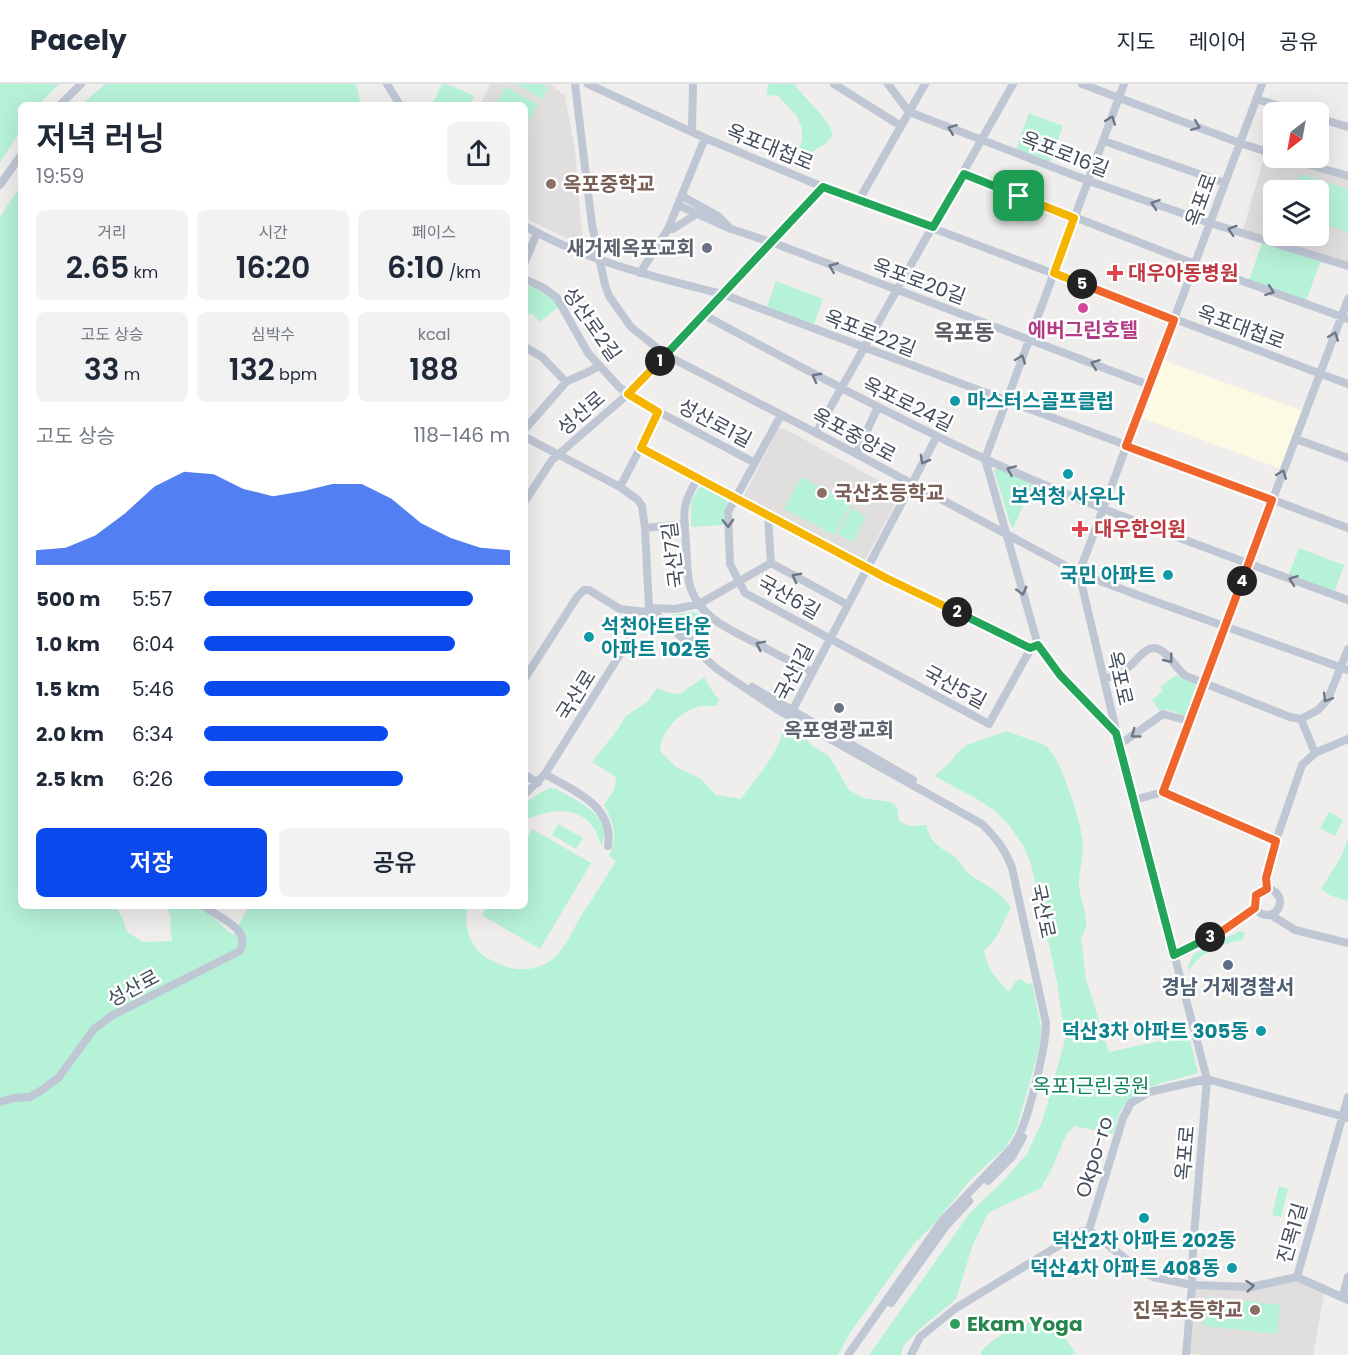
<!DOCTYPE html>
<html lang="ko">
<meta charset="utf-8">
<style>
body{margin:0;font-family:Poppins,"Noto Sans KR",sans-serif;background:#f2f2f3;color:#1f2937;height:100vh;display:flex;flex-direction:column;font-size:22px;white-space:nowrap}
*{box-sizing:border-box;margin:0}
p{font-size:20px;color:#747a83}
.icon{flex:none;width:33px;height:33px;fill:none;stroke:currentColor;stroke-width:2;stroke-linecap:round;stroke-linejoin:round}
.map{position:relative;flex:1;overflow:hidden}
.side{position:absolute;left:18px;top:18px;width:510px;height:807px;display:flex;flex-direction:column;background:#fff;border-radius:9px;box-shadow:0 6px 24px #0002}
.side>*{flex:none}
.needle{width:39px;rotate:211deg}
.fabs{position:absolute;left:1263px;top:18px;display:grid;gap:12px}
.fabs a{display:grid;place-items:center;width:66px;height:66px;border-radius:9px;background:#fff;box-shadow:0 6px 24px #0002;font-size:30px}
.pin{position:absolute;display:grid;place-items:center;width:51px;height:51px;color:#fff;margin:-26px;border-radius:12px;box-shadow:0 3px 9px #0006}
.km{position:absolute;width:30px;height:30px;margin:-15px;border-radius:50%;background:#222;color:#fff;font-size:16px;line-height:30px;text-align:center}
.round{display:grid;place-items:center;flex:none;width:63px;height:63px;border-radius:9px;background:#f2f2f3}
.head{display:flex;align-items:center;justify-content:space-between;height:102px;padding:0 18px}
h1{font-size:33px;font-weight:600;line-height:45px}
.stats{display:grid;grid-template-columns:repeat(3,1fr);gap:9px;height:102px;padding:6px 18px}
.stats div{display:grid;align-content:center;border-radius:9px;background:#f2f2f3;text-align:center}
.stats b{font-size:30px;font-weight:600}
.stats small{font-size:16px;font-weight:400}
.stats p{font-size:16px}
.chart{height:168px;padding:12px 18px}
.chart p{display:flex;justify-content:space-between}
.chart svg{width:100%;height:108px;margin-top:6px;fill:#0a49ec;opacity:.7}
.button{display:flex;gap:12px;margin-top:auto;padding:12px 18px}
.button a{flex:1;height:69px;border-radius:9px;background:#0a49ec;color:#fff;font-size:24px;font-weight:600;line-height:69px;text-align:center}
.button a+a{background:#f2f2f3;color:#1f2937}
ul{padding:0 18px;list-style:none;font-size:20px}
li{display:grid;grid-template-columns:96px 72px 1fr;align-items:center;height:45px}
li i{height:15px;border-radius:8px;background:#0a49ec}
header{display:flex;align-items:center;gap:36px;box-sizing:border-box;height:84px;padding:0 30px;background:#fff;border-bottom:2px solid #e0e1e3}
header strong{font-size:28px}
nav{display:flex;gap:33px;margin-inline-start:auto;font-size:21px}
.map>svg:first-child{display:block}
</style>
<header>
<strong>Pacely</strong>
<nav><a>지도</a><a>레이어</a><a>공유</a></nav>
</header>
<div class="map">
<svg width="1348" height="1271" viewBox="0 0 1348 1271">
<rect width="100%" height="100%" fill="#f0eded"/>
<path fill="#fdfae3" d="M 1160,275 L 1306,328 L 1284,386 L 1137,332 Z"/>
<path fill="#e1dede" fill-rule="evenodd" d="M 490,0 L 550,0 L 565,12 L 575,66 L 583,162 L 525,134 L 525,21 L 480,21 Z
M 1266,67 L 1274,74 L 1286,74 L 1348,92 L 1348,182 L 1242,150 ZM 1274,106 L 1318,106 L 1318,152 L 1274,152 Z
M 778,344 L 785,345 L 898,407 L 899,413 L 866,475 L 859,477 L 745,417 L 744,412 Z
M 1297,1193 L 1325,1205 L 1313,1271 L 1199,1271 L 1186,1269 L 1192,1201 L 1228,1203 Z"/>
<path fill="#b6f2d7" d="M 0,0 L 59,0 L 38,21 L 21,21 L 21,46 L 0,79 Z
M 105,0 L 356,0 L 361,21 L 81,21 Z
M 442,0 L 447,0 L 474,12 L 470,21 L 432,21 Z
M 517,0 L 541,0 L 548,4 L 542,15 Z
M 769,0 L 794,0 C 807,18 825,29 833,50 C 823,67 812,63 801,78 L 797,77 L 796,68 L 802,57 L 802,45 L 797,32 L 778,12 L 766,11 Z
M 505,3 L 538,20 L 525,45 L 525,21 L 496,21 Z
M 1029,29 L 1063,42 L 1050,78 L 1016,65 Z
M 1300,90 L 1348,105 L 1348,148 L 1319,139 L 1318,106 L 1295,106 Z
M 21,101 L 21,822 L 115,822 L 123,835 L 127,848 L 143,858 L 172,857 L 170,843 L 171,834 L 167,822 L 200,822 L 233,851 L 249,822 L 468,822 C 463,839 469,862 484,872 C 506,887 535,892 556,872 C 566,862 574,844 581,832 C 593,814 604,796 616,777 L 609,772 C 618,753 614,739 604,721 L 615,704 L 616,693 L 592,678 L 618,645 L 626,632 L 648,617 L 657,604 L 669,609 L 680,610 L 704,593 L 714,610 L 719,615 L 716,622 C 710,622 703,621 697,623 C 679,628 660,649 660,667 L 676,683 L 700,694 L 716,711 L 741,715 C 757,691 782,668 784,639 L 799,647 L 811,661 L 829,672 L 849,706 L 863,714 L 891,718 L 897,723 L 899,737 L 909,742 L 926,741 C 933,764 939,761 956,774 C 961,778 963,785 968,789 C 984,802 999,804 1011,824 C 1000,842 1001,852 984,866 C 989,889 995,892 1009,908 L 1016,897 L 1021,895 L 1027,900 L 1032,899 L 1041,942 L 1041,951 L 1038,969 L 1016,1046 L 1005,1064 L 971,1095 L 936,1138 L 912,1162 L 850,1249 L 838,1271 L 0,1271 L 0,133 Z
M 1263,156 L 1322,173 L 1305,220 L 1248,199 Z
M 776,197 L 823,215 L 814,240 L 767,223 Z
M 525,200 C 539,205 549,211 559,223 L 539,238 L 532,229 L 525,233 Z
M 997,384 L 1033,400 L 1013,444 L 1011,442 L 994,387 Z
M 801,393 L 851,419 L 834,451 L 784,425 Z
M 705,402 L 726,414 L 728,420 L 724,428 L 724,441 L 691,443 L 691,418 L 698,404 Z
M 851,424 L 866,432 L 853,458 L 837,450 Z
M 1299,464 L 1344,481 L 1335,507 L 1289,490 Z
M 694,528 L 699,530 L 710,543 L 703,556 L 669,531 Z
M 1176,591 L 1195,600 L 1198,604 L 1188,630 L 1184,631 L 1165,625 L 1160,627 L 1152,616 L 1163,607 L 1160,603 Z
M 1007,647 C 1015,651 1040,658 1046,662 C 1061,673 1082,741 1083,760 C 1083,774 1079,787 1079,801 C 1080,819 1093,838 1081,854 L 1086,895 L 1109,968 L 1189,951 L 1198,989 C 1172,997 1134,1001 1120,1028 C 1117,1034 1115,1043 1113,1050 L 1075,1042 L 1067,1049 L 1051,1086 L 1041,1104 L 988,1129 L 972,1163 L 956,1215 L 921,1244 L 903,1262 L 901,1271 L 869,1271 L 969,1130 L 1006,1094 L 1027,1070 L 1042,1038 L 1065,956 L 1057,897 L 1031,780 L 1023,761 L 1009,741 L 995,727 L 979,716 L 934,692 L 949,680 L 958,668 L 967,661 Z
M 551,704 L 556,705 C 576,716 616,733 601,762 C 592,721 555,722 525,736 L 525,719 L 545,706 Z
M 1329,728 L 1343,736 L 1335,752 L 1320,744 Z
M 558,740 L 583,754 L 576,765 L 552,751 Z
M 532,745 L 591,779 L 540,865 L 482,831 L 487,822 L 525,822 L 525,757 Z
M 1348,755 L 1348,817 L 1329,811 L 1321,805 L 1341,773 Z
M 1240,847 L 1245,849 L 1243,856 C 1223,859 1200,868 1189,887 L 1188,882 L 1194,870 Z
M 1279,1102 L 1288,1105 L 1281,1133 L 1272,1131 Z
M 1207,1213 L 1280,1221 L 1277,1250 L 1204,1242 Z
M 1044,1236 L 1058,1245 L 1076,1269 L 1070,1271 L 981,1271 L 981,1267 C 1000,1249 1017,1240 1044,1236 Z"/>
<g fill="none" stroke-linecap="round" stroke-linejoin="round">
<path stroke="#bfc6d4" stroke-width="8" d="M 387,0 L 400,21
M 575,0 L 592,141 L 605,201 L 609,212 L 631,243 L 666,271 L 847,365 L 1079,489 L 1148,515 L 1348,586
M 588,0 L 705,54 L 823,103 L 1348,300
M 834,0 L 901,42
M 888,0 L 909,28 L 917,31 L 1089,97 L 1210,139 L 1348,182
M 1082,0 L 1240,59 L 1274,70
M 1256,15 L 1300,28
M 60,21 L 81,0
M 1318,34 L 1348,43
M 692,48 L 693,0
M 1104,57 L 1225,99
M 1286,74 L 1348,92
M 964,90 L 1195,180 L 1348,235
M 0,101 L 21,71
M 682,112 L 718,132 L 728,142
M 859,116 L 925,0
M 678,121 L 731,145 L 771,158 L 1149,301
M 525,142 C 586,177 654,193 722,210 L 1348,444
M 668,145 L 673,145 L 695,131
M 525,178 L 537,149
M 640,189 L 668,145 L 705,54
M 525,195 L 544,204 L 557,214 L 588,269 L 620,304 L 659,328 L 755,379
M 704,231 C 796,281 888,330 983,374 C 1102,428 1226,471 1348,516
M 525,263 L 542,273 L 566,298
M 781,331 L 728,428 L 730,480 L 745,509 L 989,640 L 1031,564
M 525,345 L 566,298 C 578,291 586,291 598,282
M 816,349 L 1013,0
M 525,353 L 620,403 L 638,416 L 642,422 L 645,444 L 649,524
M 1296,355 L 1348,374
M 641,364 L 888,495 L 1031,564 L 1034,563
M 856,370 L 878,323
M 698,394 C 680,423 684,429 686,460 C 687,472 687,486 689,498 C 697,533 730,546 758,560 C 776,570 794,579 812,588
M 620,403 L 659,328
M 525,417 L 552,376 L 628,310 L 823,103
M 768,432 L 771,479 L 848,521
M 645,444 L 685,440
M 649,524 L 717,585 L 778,626 L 982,740 C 996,754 1005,765 1012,784 L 1046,939 C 1046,963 1028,1039 1015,1059 C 1013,1063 1009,1066 1006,1070 L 942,1137 L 848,1271
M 649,524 L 675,525 L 699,520 L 771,479
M 677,543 L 704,567
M 525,594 L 577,513 L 584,506 L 589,506 L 620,525 L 646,528
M 1104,595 C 1114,592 1122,588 1130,582 C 1139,574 1149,557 1162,567 C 1172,574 1176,585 1186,592 L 1290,633 L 1301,635 L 1315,669
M 752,603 L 913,696
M 790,631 L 937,352
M 1301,635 L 1318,626 L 1328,615 L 1348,565
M 1116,649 L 1060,591 L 1038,561 L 985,375 L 1124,0
M 1119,661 L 1163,630 L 1189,637
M 545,690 C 575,708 614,721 608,762
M 525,691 L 538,699
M 1163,708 L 1276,757
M 525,710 L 545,690 L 649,524
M 1134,716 L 1163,708 L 1348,215
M 1267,805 L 1266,794 L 1270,774 L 1302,681 L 1315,669 L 1348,655
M1254 818a13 13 0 1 1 26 0a13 13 0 1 1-26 0Z
M 1271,831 L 1295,846 L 1348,859
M 1174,871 L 1221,848 L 1255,824
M 0,1018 L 14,1014 L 30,1013 L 42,1006 L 59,993 L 94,945 L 113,931 L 240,867 C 252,844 218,834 204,822
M 988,1097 L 1012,1073 L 1023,1053
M 1089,1146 L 1123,1034 L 1131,1019 L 1149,1008 L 1207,995 L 1348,1034
M 1297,1193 L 1348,1216
M 1343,1212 L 1348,1193
M 891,1219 L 946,1142 L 969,1117
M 911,1271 L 920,1253 L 956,1224 L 1081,1148 L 1089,1146 L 1140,1186 L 1153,1193 L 1192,1201 L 1193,1163 L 1207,995 L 1124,680 L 1079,489 L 1262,0
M 1186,1271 L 1192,1201 L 1251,1203 L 1297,1193 L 1348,1013"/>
</g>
<defs><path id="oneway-chevron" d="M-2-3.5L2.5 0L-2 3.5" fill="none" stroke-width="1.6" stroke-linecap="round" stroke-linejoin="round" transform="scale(1.5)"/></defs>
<g stroke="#6f7786">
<use href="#oneway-chevron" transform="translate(1111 36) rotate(-70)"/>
<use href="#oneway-chevron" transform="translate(1196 42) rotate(21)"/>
<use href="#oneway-chevron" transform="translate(952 45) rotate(-159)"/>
<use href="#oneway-chevron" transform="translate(1155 120) rotate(-161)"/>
<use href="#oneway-chevron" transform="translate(1232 146) rotate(-162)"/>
<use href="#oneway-chevron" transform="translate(833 183) rotate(-158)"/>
<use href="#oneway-chevron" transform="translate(1270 207) rotate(20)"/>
<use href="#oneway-chevron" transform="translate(1334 252) rotate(-69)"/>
<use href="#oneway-chevron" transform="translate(1021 275) rotate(-70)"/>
<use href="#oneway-chevron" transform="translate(1095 280) rotate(-159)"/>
<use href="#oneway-chevron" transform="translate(816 293) rotate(-152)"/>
<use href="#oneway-chevron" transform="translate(924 376) rotate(119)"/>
<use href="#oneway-chevron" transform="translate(1011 386) rotate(-157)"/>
<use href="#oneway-chevron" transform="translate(1282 390) rotate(-69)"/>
<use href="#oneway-chevron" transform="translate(728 439) rotate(88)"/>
<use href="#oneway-chevron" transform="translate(796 493) rotate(-152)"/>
<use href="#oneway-chevron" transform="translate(1293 496) rotate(-160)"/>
<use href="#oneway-chevron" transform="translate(1022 507) rotate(75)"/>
<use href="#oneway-chevron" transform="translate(760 561) rotate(-153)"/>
<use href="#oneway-chevron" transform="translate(1169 575) rotate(51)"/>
<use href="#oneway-chevron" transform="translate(1327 614) rotate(121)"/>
<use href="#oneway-chevron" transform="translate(1135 650) rotate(144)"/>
<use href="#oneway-chevron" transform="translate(1250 1202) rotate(-6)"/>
</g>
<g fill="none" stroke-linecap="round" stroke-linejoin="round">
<defs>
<path id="split-1" d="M 660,277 L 823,103 L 933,143 L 964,90 L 1019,112"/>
<path id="split-2" d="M 660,277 L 628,310 L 658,328 L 641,364 L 888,495 L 957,528"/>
<path id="split-3" d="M 957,528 L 1030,564 L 1038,561 L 1060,591 L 1116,649 L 1174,871 L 1210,853"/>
<path id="split-4" d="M 1210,853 L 1221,848 L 1255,824 L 1256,811 L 1267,805 L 1266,794 L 1276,757 L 1163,708 L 1242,497"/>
<path id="split-5" d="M 1082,200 L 1174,236 L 1126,362 L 1272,416 L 1242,497"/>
<path id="split-6" d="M 1019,112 L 1074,134 L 1054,189 L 1082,200"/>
</defs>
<use href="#split-1" stroke="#fff" stroke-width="12"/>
<use href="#split-2" stroke="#fff" stroke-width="12"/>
<use href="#split-3" stroke="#fff" stroke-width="12"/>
<use href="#split-4" stroke="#fff" stroke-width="12"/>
<use href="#split-5" stroke="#fff" stroke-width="12"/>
<use href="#split-6" stroke="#fff" stroke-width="12"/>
<use href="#split-1" stroke="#22a559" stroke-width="8"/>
<use href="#split-2" stroke="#f5b400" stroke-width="8"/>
<use href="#split-3" stroke="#22a559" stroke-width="8"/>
<use href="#split-4" stroke="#f0652b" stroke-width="8"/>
<use href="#split-5" stroke="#f0652b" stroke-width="8"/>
<use href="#split-6" stroke="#f5b400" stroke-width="8"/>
</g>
<g fill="#8d6e63" stroke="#fff" stroke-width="2">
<circle cx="551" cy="100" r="6"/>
<circle cx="822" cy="409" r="6"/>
<circle cx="1255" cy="1226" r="6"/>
</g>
<g fill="#6b7280" stroke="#fff" stroke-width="2">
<circle cx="707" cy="164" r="6"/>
<circle cx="839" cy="624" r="6"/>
</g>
<g fill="#e0444e" stroke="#fff" stroke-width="2">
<path d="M1112 180h6v6h6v6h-6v6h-6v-6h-6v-6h6z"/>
<path d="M1077 436h6v6h6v6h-6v6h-6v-6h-6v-6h6z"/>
</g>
<circle fill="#d1479c" stroke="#fff" stroke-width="2" cx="1083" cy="224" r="6"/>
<g fill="#0f9aa8" stroke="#fff" stroke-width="2">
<circle cx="955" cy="317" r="6"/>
<circle cx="1068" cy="390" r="6"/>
<circle cx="1168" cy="491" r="6"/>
<circle cx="589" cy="553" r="6"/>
<circle cx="1261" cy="947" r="6"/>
<circle cx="1144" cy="1134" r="6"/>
<circle cx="1232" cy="1184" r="6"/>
</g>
<circle fill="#5c6f8a" stroke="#fff" stroke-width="2" cx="1228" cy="881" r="6"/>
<circle fill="#2e9e5b" stroke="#fff" stroke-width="2" cx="955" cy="1240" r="6"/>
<g text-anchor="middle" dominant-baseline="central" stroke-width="5" stroke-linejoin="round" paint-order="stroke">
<g font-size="20" fill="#444d5c" stroke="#fff">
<text transform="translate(770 63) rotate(22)">옥포대첩로</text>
<text transform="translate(1065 70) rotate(21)">옥포로16길</text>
<text transform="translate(1201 116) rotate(-70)">옥포로</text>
<text transform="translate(919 197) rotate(20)">옥포로20길</text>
<text transform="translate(592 240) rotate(55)">성산로2길</text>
<text transform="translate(1241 243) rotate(20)">옥포대첩로</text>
<text transform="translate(870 249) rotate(21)">옥포로22길</text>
<text transform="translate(908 320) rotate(26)">옥포로24길</text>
<text transform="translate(581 329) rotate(-41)">성산로</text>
<text transform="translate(715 339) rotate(28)">성산로1길</text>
<text transform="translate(854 351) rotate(28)">옥포중앙로</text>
<text transform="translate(673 471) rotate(-97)">국산7길</text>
<text transform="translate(789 513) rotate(29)">국산6길</text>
<text transform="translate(794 588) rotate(-63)">국산1길</text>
<text transform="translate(1120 594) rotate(77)">옥포로</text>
<text transform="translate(955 603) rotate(28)">국산5길</text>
<text transform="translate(576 611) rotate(-58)">국산로</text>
<text transform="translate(1043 827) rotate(78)">국산로</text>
<text transform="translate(133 904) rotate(-28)">성산로</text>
<text transform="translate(1185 1069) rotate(-85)">옥포로</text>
<text transform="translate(1094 1073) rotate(-73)">Okpo-ro</text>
<text transform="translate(1292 1149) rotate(-74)">진목1길</text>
</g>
<g font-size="20" font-weight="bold" fill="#785e54" stroke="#fff" text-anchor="start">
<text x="563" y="100">옥포중학교</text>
<text x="834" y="409">국산초등학교</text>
<text x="1243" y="1226" text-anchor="end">진목초등학교</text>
</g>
<g font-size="20" font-weight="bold" fill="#5b616d" stroke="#fff" text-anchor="end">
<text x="695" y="164">새거제옥포교회</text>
<text x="839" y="646" text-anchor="middle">옥포영광교회</text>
</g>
<g font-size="20" font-weight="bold" fill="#be3a42" stroke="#fff" text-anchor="start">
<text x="1128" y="189">대우아동병원</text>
<text x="1094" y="445">대우한의원</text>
</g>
<g font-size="20" font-weight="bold" fill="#b23c85" stroke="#fff">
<text x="1083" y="246">에버그린호텔</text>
</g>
<g font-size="20" font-weight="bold" fill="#0d838f" stroke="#fff" text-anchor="end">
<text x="967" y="317" text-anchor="start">마스터스골프클럽</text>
<text x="1068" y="412" text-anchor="middle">보석청 사우나</text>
<text x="1156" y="491">국민 아파트</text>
<text x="601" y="542" text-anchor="start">석천아트타운<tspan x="601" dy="23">아파트 102동</tspan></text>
<text x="1249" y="947">덕산3차 아파트 305동</text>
<text x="1144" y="1156" text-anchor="middle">덕산2차 아파트 202동</text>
<text x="1220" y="1184">덕산4차 아파트 408동</text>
</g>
<g font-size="20" font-weight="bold" fill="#4e5e75" stroke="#fff">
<text x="1228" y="903">경남 거제경찰서</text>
</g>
<g font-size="20" fill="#0f825b" stroke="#fff">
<text x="1091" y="1002">옥포1근린공원</text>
</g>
<g font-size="20" font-weight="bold" fill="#27864d" stroke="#fff" text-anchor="start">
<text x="967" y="1240">Ekam Yoga</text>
</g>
<g font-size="22" font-weight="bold" fill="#595c62" stroke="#fff">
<text x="964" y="248">옥포동</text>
</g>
</g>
</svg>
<div class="fabs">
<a><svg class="needle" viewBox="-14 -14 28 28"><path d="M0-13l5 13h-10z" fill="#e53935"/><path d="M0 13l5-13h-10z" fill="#747a83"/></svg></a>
<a><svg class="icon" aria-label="layers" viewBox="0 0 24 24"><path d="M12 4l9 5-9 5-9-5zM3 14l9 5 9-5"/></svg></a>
</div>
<div class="pin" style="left:1019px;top:112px;background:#1e9e55"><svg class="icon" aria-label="arrive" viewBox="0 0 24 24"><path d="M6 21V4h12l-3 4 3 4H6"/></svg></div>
<b class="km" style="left:660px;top:277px">1</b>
<b class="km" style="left:957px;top:528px">2</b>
<b class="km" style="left:1210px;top:853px">3</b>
<b class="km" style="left:1242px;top:497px">4</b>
<b class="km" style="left:1082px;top:200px">5</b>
<section class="side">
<div class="head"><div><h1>저녁 러닝</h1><p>19:59</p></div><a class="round"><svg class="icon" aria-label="share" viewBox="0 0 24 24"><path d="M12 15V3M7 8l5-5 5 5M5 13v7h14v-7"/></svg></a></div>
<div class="stats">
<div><p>거리</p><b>2.65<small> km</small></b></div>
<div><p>시간</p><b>16:20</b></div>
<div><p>페이스</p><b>6:10<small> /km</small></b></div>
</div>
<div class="stats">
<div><p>고도 상승</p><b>33<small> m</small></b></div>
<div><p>심박수</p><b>132<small> bpm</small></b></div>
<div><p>kcal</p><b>188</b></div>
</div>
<div class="chart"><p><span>고도 상승</span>118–146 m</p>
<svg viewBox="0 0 160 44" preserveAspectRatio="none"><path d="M0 44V38L10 37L20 32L30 23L40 12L50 6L60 7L70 13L80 16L90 14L100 11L110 11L120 17L130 27L140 33L150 37L160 38V44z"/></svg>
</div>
<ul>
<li><b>500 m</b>5:57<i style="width:88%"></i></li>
<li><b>1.0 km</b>6:04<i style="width:82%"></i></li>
<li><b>1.5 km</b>5:46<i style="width:100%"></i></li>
<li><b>2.0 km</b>6:34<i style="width:60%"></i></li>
<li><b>2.5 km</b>6:26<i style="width:65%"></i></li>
</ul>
<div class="button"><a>저장</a><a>공유</a></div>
</section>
</div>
